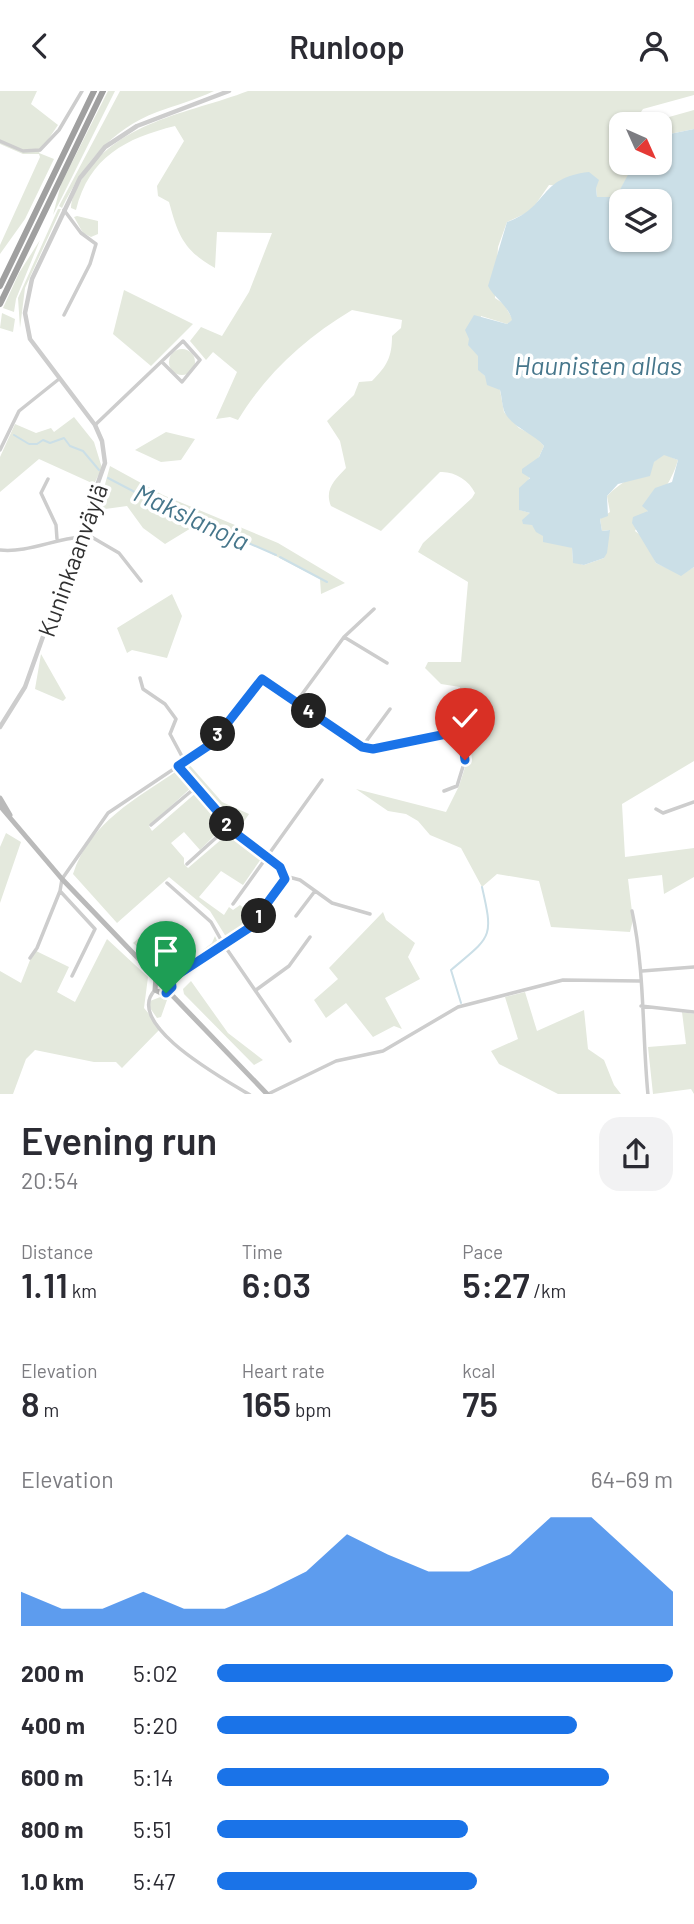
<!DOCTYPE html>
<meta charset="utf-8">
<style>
body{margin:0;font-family:Barlow,sans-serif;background:#f2f2f3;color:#2b2b33;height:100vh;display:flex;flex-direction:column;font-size:26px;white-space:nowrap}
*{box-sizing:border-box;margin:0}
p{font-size:23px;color:#7c7c81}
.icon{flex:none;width:38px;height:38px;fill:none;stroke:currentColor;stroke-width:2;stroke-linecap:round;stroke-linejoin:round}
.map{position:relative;height:1003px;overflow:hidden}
.details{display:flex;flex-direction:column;background:#fff;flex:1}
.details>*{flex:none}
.needle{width:46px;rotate:135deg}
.controls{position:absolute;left:609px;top:21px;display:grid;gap:14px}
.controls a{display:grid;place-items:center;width:63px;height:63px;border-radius:14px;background:#fff;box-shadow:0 2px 5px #0004;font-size:35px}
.pin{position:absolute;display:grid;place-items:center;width:60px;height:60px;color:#fff;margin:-72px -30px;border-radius:50% 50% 50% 0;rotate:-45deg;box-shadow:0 0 7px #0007}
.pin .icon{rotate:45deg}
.km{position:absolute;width:35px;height:35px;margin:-18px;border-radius:50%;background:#222;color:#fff;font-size:19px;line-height:35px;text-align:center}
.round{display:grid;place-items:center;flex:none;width:74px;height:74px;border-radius:21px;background:#f2f2f3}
.overview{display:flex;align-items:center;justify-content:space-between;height:119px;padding:0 21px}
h1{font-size:38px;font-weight:600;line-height:52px}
.metrics{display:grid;grid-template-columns:repeat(3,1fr);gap:10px;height:119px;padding:7px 21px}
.metrics div{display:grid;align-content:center}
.metrics b{font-size:35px;font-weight:600}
.metrics small{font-size:19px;font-weight:400}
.metrics p{font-size:19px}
.chart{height:196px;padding:14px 21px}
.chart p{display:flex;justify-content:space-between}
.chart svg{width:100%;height:126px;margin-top:7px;fill:#1a73e8;opacity:.7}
ul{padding:0 21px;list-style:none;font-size:23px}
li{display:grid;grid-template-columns:112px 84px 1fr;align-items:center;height:52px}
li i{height:18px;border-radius:9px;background:#1a73e8}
header{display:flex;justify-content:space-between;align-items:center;height:91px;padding:0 21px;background:#fff;font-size:32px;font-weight:600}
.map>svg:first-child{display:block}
</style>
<header><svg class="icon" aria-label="back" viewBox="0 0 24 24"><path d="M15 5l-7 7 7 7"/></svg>Runloop<svg class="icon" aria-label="person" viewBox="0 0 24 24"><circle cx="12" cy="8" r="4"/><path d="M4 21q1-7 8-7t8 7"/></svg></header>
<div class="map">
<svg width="694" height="1004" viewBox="0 0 694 1004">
<rect width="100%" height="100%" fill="#fff"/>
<path fill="#e4e9dd" d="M 0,0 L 37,0 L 31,13 L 58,34 L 39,62 L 54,68 L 25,128 L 0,163 L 0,154 L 40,66 L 39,63 L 23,63 L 0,53 Z
M 108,0 L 115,0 L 53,124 L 61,93 Z
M 120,0 L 214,0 C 195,9 176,14 157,21 C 110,39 84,73 62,117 L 59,115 Z
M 248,0 L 694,0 L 694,4 L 643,18 L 635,30 L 642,29 L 644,33 L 694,19 L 694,38 L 660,45 L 660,33 L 621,33 L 621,72 L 630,72 L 631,80 L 616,106 L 597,106 L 596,97 L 549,94 L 531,120 L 507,131 L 498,156 L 495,207 L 504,213 L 513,229 L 507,233 L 481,225 L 478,265 L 482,282 L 500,299 L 504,321 L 519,337 L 535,345 L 544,355 L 526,394 L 520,419 L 530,422 L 532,434 L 572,457 L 573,471 L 584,474 L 604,467 L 609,439 L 602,440 L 600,428 L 610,421 L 607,405 C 620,391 646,378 664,363 L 678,369 C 668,403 649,412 635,440 L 644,447 L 656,472 L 681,484 L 694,476 L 694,670 L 622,713 L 625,766 L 694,757 L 694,786 L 664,803 L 662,784 L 628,788 L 633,829 L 630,841 L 551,836 L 539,790 L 497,783 L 482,796 L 461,757 L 430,744 L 418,730 L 406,723 L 388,720 L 356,698 L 446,721 L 459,695 L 469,664 L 460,596 L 441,593 L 425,577 L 428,571 L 461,571 L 468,491 L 418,461 L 423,452 L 472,407 L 475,402 C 469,389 454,380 440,381 L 381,440 L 331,415 C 324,398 335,389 346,377 L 340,350 L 327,330 L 354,304 L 359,291 L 372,290 C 387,275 392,266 392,245 L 401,237 L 402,229 L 352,219 C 305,247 266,283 238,329 L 230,326 L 216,328 L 237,281 L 213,261 L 206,269 L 190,250 L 201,236 L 222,245 L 249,201 L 272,142 L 217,141 L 215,177 C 184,160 178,144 169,111 L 158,105 L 157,95 L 184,50 L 175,35 C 126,47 89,66 76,119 L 71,117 C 71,108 76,99 80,92 C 114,30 188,23 248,0 Z
M 58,118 L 61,118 L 25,197 L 20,237 L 18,207 Z
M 77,125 L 98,130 L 98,143 L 91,146 L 83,142 L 74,126 Z
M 40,149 L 16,208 L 14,221 L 3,217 L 19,182 Z
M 124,199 L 193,233 L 151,275 L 113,243 Z
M 2,222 L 15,228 L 13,241 L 0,237 Z
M169 271a13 13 0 1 1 26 0a13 13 0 1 1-26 0Z
M 74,326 L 94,351 L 102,377 L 94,393 L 39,368 L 0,401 L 0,366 L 15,333 L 36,342 L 51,337 L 54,341 Z
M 166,341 L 195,348 L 181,369 L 161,371 L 135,359 Z
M 110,375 L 163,404 L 278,452 L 345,492 L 321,503 L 320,488 L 268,461 L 201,431 L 165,453 L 143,437 L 127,415 L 98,419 Z
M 172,503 L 182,525 L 167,567 L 132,559 L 127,562 L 117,537 Z
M 41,563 L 66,607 L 63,610 L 35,598 Z
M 187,671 L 222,711 L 249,723 L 237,741 L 186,680 Z
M 178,679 L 193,695 L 149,735 L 152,740 L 197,701 L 224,735 L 200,759 L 184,741 L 171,752 L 184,767 L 184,773 L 188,777 L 230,741 L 263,765 L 243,794 L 221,780 L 199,806 L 224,824 L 229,816 L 233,819 L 240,814 L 255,825 L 249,836 L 228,849 L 210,820 L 169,786 L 117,832 L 73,783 C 90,731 136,708 178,679 Z
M 6,742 L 21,751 L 0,812 L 0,756 Z
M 383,821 L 386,829 L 415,852 L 408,866 L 420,888 L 385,907 L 402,938 L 394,935 L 373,946 L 346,912 L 326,927 L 314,909 L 338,888 L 329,877 Z
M 146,841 L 180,877 L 212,852 L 215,845 L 218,852 L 178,880 L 154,870 L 133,852 Z
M 107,848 L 148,886 L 144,917 L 161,937 L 122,977 L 116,971 L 94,971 L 35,959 L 26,968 L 13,1003 L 0,1004 L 0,880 L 21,892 L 34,859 L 69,876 L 57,901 L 75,911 Z
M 191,890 L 228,942 L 263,969 L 254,974 L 184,903 L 183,898 Z
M 525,901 L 537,940 L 584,919 L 588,958 L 604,969 L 614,994 L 621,1003 L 558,1003 L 499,973 L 491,960 L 518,948 L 505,906 Z
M 163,905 L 167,909 L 161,926 L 157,927 L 150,917 L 150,910 Z
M 682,921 L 694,923 L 694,1003 L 691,998 L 653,1003 L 648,956 L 686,953 Z"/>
<path fill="#cbdfe7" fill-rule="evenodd" d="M 694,38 L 694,476 L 681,485 L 656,472 L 632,432 L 633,426 L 648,420 L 642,415 L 655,397 L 672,391 L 678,369 L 664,364 L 654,371 L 650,385 L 618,393 L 607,405 L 608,425 L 600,428 L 602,440 L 610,439 L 607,462 L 604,467 L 584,474 L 573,472 L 572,457 L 543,451 L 543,445 L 536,441 L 532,434 L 523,433 L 522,429 L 530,422 L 519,419 L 519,397 L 530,387 L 522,382 L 522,378 L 539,366 L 544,355 C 533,342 513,337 505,322 C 502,316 502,306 500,299 L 487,294 L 485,285 L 478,279 L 478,265 L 468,254 L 469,248 L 465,239 L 474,224 L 507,233 L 512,229 C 508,214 495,208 488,195 L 507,131 C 550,116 537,87 589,81 L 599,89 L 596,97 L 597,106 L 616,106 L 630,80 L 630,72 L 660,72 L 660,45 ZM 621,110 L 660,110 L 660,149 L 621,149 Z"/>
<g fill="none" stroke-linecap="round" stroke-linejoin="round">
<path stroke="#cbdfe7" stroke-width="2" d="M 14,344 L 29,353 L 37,353 L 43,349 L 50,352 L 64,347 L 70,355 L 83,360 L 99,379
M 108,387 L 152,410 L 276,464
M 280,466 L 327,491
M 461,912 L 451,879 C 491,845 494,848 482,796"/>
<path stroke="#cdcdcd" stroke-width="3.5" d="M 0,50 L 23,60 L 40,59 L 59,39 L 82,0
M 64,119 L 81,142 L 96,153 L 90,173 L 64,224
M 95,334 L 183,250 L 200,269 L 182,291 L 162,271
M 0,359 L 19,320 L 59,288
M 48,388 L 41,402 L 56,434 L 57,448
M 83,441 L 119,462 L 141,490
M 0,459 C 27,462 54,448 81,446
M 344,546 L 387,572
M 140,587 L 143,598 L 165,613 L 176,628 L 170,643 L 185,671
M 297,610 L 344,546 L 374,518
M 362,656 L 390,618
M 656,718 L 663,722 L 694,711
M 151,734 L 196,696
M 187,773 L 229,735
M 285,785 L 300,789 L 332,812 L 370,823
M 167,792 L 211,831 L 224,854 L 249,837 L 285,788 L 280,776 L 238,744 L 178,675
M 233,813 L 322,689
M 632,820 C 645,880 642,942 648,1004
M 296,825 L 315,800
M 30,867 L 37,857 L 60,800
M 642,880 L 694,876
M 72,885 L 95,838 L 60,800 L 62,788 L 108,722 L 211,653 L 262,588 L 362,656 L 373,658 L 461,640 L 465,669 L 457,695 L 444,700
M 171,888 L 224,854 L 290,950
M 155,899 C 122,933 226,989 250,1004
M 256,899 L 289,875 L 310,846
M 641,915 L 694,921
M 268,1003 L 336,970 L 383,960 L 458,916 L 563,889 L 640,890"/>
<path stroke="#cdcdcd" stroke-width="4.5" d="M 0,636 L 25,596 L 105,372 L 102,350 L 95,334 L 30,248 L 25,222 L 32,188 L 80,87 L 105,56 L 137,35 L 229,0"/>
<path stroke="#bababa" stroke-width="5" d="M 0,707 L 10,724
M 0,715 L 62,788 L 156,886
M 156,886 L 162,884 L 171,888 L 169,901
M 156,886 L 155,899 L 163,903 L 169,901
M 169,901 L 268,1004"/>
<path stroke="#a0a0a0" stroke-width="6" d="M 0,195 L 94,0
M 0,213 L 103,0"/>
</g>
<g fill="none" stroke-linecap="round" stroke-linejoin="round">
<defs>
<path id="route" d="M 166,902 L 172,896 L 171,888 L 249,837 L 285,788 L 280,776 L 238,744 L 178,675 L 211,653 L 262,588 L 362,656 L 373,658 L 461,640 L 465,669"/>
</defs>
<use href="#route" stroke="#fff" stroke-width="14"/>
<use href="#route" stroke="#1a73e8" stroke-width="9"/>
</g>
<g text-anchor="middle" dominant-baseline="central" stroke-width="7" stroke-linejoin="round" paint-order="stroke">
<g font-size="24" fill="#303030" stroke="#fff">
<text transform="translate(72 469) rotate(-70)">Kuninkaanväylä</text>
</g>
<g font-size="26" font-style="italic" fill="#46768b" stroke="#fff">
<text x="598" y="273">Haunisten allas</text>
<text transform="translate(192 425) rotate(25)">Makslanoja</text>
</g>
</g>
</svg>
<div class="controls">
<a><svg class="needle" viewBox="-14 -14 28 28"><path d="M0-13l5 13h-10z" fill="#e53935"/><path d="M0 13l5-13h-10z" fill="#7c7c81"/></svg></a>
<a><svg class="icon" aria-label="layers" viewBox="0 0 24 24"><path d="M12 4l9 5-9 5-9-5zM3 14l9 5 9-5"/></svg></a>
</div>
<div class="pin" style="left:166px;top:902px;background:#1e9e55"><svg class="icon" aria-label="arrive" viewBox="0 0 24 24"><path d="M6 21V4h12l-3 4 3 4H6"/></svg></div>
<div class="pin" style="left:465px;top:669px;background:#d93025"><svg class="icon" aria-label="check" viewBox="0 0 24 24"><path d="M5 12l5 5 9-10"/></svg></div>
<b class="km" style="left:259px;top:825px">1</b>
<b class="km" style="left:227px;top:733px">2</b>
<b class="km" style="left:218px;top:643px">3</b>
<b class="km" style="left:309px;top:620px">4</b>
</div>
<section class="details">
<div class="overview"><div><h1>Evening run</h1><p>20:54</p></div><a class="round"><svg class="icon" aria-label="share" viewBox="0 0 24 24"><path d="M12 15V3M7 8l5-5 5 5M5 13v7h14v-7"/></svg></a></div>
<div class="metrics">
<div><p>Distance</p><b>1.11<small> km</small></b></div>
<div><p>Time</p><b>6:03</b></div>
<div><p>Pace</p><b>5:27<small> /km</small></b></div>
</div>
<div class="metrics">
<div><p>Elevation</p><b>8<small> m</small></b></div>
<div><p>Heart rate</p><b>165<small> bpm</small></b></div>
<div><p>kcal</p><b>75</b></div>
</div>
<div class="chart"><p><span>Elevation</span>64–69 m</p>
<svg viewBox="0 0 160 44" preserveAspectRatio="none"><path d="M0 44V32L10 38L20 38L30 32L40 38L50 38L60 32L70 25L80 12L90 19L100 25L110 25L120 19L130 6L140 6L150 19L160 32V44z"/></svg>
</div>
<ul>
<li><b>200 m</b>5:02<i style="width:100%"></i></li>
<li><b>400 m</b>5:20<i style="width:79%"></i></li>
<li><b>600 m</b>5:14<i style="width:86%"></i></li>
<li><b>800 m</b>5:51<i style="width:55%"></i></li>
<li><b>1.0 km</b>5:47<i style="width:57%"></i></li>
</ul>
</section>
